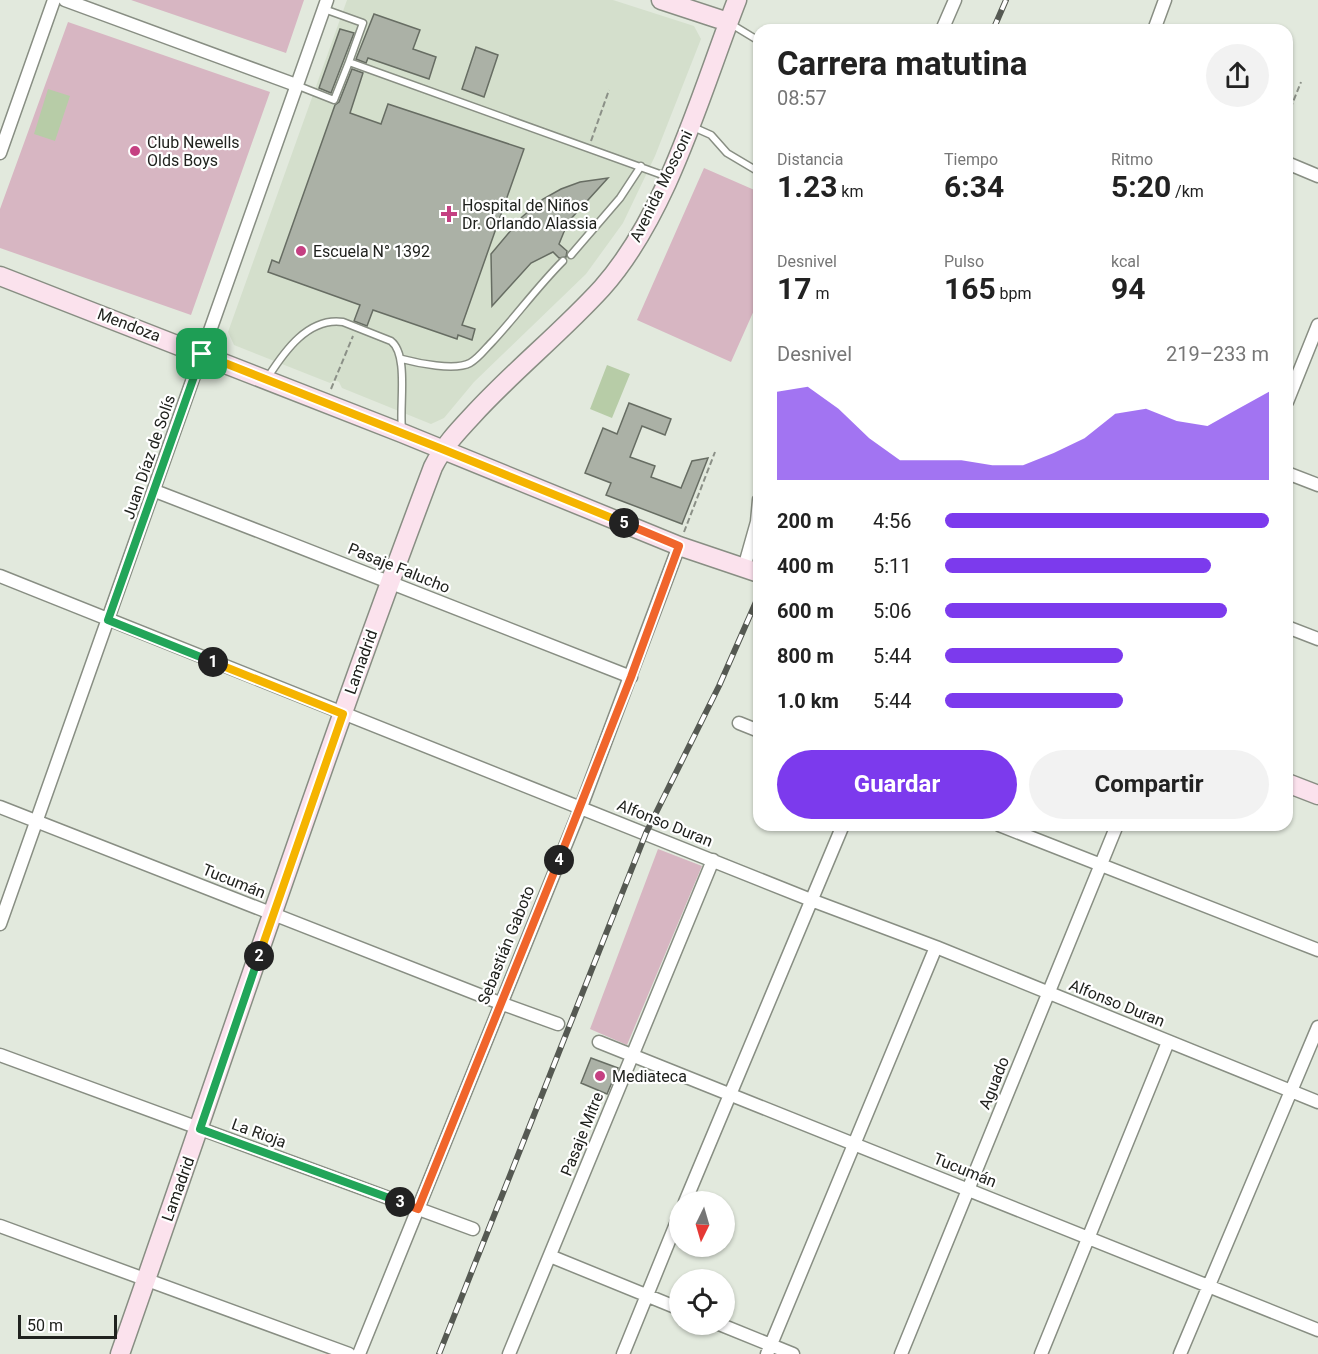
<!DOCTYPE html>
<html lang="es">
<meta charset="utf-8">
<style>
body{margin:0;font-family:Roboto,sans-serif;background:#f2f2f2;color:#222;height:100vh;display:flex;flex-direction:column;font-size:22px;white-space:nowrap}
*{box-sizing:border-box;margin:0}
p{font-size:20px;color:#767676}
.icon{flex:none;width:33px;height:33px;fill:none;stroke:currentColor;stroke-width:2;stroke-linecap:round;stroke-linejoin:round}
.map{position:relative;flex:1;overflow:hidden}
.panel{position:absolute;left:753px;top:24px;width:540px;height:807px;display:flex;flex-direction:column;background:#fff;border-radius:18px;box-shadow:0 2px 4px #0004}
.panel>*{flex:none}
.needle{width:39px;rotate:185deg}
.controls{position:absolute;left:669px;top:1191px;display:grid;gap:12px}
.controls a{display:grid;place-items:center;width:66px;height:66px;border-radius:50%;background:#fff;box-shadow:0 2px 4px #0004;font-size:30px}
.scale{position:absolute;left:18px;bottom:15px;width:99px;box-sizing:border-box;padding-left:6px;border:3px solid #20221e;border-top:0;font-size:16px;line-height:21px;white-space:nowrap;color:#20221e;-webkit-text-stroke:4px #fff;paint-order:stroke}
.pin{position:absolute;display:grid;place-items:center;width:51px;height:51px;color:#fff;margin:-26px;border-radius:12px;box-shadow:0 3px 9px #0006}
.km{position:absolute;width:30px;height:30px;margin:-15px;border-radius:50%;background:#222;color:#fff;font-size:16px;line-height:30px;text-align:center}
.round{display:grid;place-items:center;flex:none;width:63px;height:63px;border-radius:32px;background:#f2f2f2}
.summary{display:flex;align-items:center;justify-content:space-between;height:102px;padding:0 24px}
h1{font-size:33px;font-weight:700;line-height:45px}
.stats{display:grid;grid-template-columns:repeat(3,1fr);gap:9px;height:102px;padding:6px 24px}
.stats div{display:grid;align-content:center}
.stats b{font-size:30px;font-weight:700}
.stats small{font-size:16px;font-weight:400}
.stats p{font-size:16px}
.chart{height:168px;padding:12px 24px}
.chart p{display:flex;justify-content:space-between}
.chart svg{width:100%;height:108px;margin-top:6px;fill:#7c3aed;opacity:.7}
.primary-button{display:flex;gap:12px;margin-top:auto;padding:12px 24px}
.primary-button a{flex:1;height:69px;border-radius:36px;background:#7c3aed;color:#fff;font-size:24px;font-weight:700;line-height:69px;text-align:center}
.primary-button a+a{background:#f2f2f2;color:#222}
ul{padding:0 24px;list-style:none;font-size:20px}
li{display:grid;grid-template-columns:96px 72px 1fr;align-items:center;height:45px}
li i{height:15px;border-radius:8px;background:#7c3aed}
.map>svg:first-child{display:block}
</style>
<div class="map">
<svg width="1318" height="1354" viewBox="0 0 1318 1354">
<rect width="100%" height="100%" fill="#e2e9dd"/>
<path fill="#d4dfcc" d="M 347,0 L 613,0 L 694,26 L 701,39 L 655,156 L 623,223 L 586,274 L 474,382 L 444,418 L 431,424 L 342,388 L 339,382 L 335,380 L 330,383 L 234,345 L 228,332 Z"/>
<path fill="#d7b6c2" d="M 131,0 L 304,0 L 286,53 Z
M 68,22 L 270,92 L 191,315 L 0,248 L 0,209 Z
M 704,168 L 759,192 L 759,299 L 731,362 L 637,320 Z
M 658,849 L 702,866 L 627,1045 L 590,1029 Z"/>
<path fill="#b7cca7" d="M 48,89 L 70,96 L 55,141 L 34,134 Z
M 607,365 L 630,374 L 612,418 L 590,409 Z"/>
<path fill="#abb1a6" stroke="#676d63" stroke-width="1.5" d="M 374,14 L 420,30 L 413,49 L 436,57 L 429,79 L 368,58 L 366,63 L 356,59 Z
M 340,29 L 354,33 L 331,93 L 319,88 Z
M 476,47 L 498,55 L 484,97 L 462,89 Z
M 352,69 L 363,73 L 350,113 L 381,124 L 388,104 L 524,149 L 462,325 L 475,329 L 472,340 L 458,335 L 457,339 L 373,310 L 367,326 L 354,321 L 360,305 L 268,272 L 272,260 L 279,263 L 335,105 L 339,102 Z
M 608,178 L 568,222 L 559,244 L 567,251 L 566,257 L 559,258 L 553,252 L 531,263 L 492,306 L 491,254 L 522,217 L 543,199 L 561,189 L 580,182 Z
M 629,403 L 671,419 L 665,435 L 642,426 L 630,457 L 655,466 L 651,477 L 681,488 L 692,461 L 708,458 L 682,524 L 606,495 L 611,483 L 585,473 L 603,428 L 617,434 Z
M 591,1058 L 618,1068 L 607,1094 L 581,1083 Z"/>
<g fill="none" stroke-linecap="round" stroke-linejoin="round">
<defs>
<path id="lane" d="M 324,9 L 363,23 L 349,62 L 668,177
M 731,24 L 759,41
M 296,85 L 334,100 L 349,62
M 693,127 L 711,135 L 727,153 L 759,172
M 571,255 L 620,198 L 641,166
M 402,359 C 417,363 455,371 470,363 C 478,359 486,348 493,341 C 517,315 538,286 563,261
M 268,377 C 284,352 308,317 343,322 L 391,341 C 409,355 399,406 402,429"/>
<path id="street" d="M 65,0 L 296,85
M 942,30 L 955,0
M 1154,30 L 1165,0
M 0,153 L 54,0
M 1287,163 L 1318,176
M 1287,402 L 1318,325
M 1287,473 L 1318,485
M 155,491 C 314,552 472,615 631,677
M 744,568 L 757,522 L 759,500
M 0,576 L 811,900 L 936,947 L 1318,1102
M 1287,627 L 1318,639
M 739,723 L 759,731
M 0,807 L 500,1003 L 558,1024
M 999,825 L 1318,950
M 0,924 L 327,0
M 599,1042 L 1318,1330
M 0,1055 L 473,1229
M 685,1202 L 843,825
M 0,1226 L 349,1354
M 550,1256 L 680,1309
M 719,1324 L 793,1354
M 359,1354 L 581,807 L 679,546
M 509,1354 L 713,860
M 623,1354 L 680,1214
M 767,1354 L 936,947
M 901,1354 L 1117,825
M 1041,1354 L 1168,1042
M 1180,1354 L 1318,1027"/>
<path id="secondary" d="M 661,0 L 728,22
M 0,276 L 402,433 L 679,546 L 759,573
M 1287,783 L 1318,795
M 120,1354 C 224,1058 322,760 433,467 C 443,447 457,432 472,416 C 513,371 561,333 602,288 C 668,214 701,92 737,0"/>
</defs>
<use href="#lane" stroke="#888e83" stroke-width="9"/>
<use href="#street" stroke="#888e83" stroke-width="15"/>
<use href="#secondary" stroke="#888e83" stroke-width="21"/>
<path stroke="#8b9087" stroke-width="2" stroke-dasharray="6 3" stroke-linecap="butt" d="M 1287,117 L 1301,82
M 591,141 L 609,90
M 331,389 L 353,336
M 684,532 L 715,452"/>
<use href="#lane" stroke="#fff" stroke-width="6"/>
<use href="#street" stroke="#fff" stroke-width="12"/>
<use href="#secondary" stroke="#fbe2ed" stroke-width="18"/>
<defs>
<path id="rail" d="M 993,30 L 1006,0
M 439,1354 L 646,833 L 719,686 L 759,595"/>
</defs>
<use href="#rail" stroke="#555952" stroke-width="6"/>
<use href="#rail" stroke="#fff" stroke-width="4" stroke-dasharray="11" stroke-linecap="butt"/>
</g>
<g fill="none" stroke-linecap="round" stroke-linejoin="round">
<defs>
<path id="split-1" d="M 202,354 L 108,620 L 213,662"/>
<path id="split-2" d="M 213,662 L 343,714 L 259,956"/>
<path id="split-3" d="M 259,956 L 200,1129 L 400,1202"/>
<path id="split-4" d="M 400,1202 L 418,1209 L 559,860"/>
<path id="split-5" d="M 559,860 L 631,677 L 679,546 L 624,523"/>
<path id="split-6" d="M 202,354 L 442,449 L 624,523"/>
</defs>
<use href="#split-1" stroke="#fff" stroke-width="12"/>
<use href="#split-2" stroke="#fff" stroke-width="12"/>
<use href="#split-3" stroke="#fff" stroke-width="12"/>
<use href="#split-4" stroke="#fff" stroke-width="12"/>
<use href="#split-5" stroke="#fff" stroke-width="12"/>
<use href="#split-6" stroke="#fff" stroke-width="12"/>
<use href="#split-1" stroke="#22a559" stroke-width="8"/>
<use href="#split-2" stroke="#f5b400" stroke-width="8"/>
<use href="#split-3" stroke="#22a559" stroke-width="8"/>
<use href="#split-4" stroke="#f0652b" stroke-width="8"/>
<use href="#split-5" stroke="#f0652b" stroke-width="8"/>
<use href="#split-6" stroke="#f5b400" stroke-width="8"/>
</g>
<g fill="#c54082" stroke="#fff" stroke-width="2">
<circle cx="135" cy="151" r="6"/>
<path d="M446 205h6v6h6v6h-6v6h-6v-6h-6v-6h6z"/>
<circle cx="301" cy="251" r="6"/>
<circle cx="600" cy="1076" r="6"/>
</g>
<g text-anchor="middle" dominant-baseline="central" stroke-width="4.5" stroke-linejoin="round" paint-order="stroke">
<g font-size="16" fill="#20221e" stroke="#fff" text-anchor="start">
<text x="147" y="142">Club Newells<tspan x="147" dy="18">Olds Boys</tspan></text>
<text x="462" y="205">Hospital de Niños<tspan x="462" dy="18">Dr. Orlando Alassia</tspan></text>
<text x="313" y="251">Escuela N° 1392</text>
<text x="612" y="1076">Mediateca</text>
</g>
<g font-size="16" fill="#20221e" stroke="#fff">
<text transform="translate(661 186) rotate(-64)">Avenida Mosconi</text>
<text transform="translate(129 325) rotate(21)">Mendoza</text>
<text transform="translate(149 457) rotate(-71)">Juan Díaz de Solís</text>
<text transform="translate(399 568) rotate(22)">Pasaje Falucho</text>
<text transform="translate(361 662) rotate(-70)">Lamadrid</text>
<text transform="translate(665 823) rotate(22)">Alfonso Duran</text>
<text transform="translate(234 881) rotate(22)">Tucumán</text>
<text transform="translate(506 945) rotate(-68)">Sebastián Gaboto</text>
<text transform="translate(1117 1003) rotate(22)">Alfonso Duran</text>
<text transform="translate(994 1083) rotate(-68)">Aguado</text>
<text transform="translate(259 1133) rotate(20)">La Rioja</text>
<text transform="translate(582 1134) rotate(-68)">Pasaje Mitre</text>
<text transform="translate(965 1170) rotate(22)">Tucumán</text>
<text transform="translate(178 1189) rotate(-70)">Lamadrid</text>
</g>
</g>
</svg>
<div class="controls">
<a><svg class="needle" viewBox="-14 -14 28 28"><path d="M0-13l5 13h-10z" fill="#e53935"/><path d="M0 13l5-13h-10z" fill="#767676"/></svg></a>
<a><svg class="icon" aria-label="locate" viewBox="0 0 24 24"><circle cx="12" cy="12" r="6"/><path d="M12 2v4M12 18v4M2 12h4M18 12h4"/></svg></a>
</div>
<div class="scale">50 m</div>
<div class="pin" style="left:202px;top:354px;background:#1e9e55"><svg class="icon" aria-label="arrive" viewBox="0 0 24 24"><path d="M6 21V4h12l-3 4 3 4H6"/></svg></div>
<b class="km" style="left:213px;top:662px">1</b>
<b class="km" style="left:259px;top:956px">2</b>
<b class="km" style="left:400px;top:1202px">3</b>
<b class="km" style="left:559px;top:860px">4</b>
<b class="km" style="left:624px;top:523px">5</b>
<section class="panel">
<div class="summary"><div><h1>Carrera matutina</h1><p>08:57</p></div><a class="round"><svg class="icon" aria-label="share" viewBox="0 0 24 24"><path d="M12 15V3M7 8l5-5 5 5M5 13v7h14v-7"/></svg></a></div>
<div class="stats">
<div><p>Distancia</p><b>1.23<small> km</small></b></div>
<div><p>Tiempo</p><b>6:34</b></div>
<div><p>Ritmo</p><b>5:20<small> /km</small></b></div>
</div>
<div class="stats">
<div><p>Desnivel</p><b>17<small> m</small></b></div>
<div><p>Pulso</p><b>165<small> bpm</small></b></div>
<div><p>kcal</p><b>94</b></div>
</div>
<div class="chart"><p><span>Desnivel</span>219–233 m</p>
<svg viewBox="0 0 160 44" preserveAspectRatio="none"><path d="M0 44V8L10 6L20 15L30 27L40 36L50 36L60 36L70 38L80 38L90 33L100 27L110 17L120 15L130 20L140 22L150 15L160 8V44z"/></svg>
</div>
<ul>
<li><b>200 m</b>4:56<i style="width:100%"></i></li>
<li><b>400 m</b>5:11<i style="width:82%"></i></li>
<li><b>600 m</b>5:06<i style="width:87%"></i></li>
<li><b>800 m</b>5:44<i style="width:55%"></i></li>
<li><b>1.0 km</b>5:44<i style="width:55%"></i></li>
</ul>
<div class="primary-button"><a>Guardar</a><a>Compartir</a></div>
</section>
</div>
